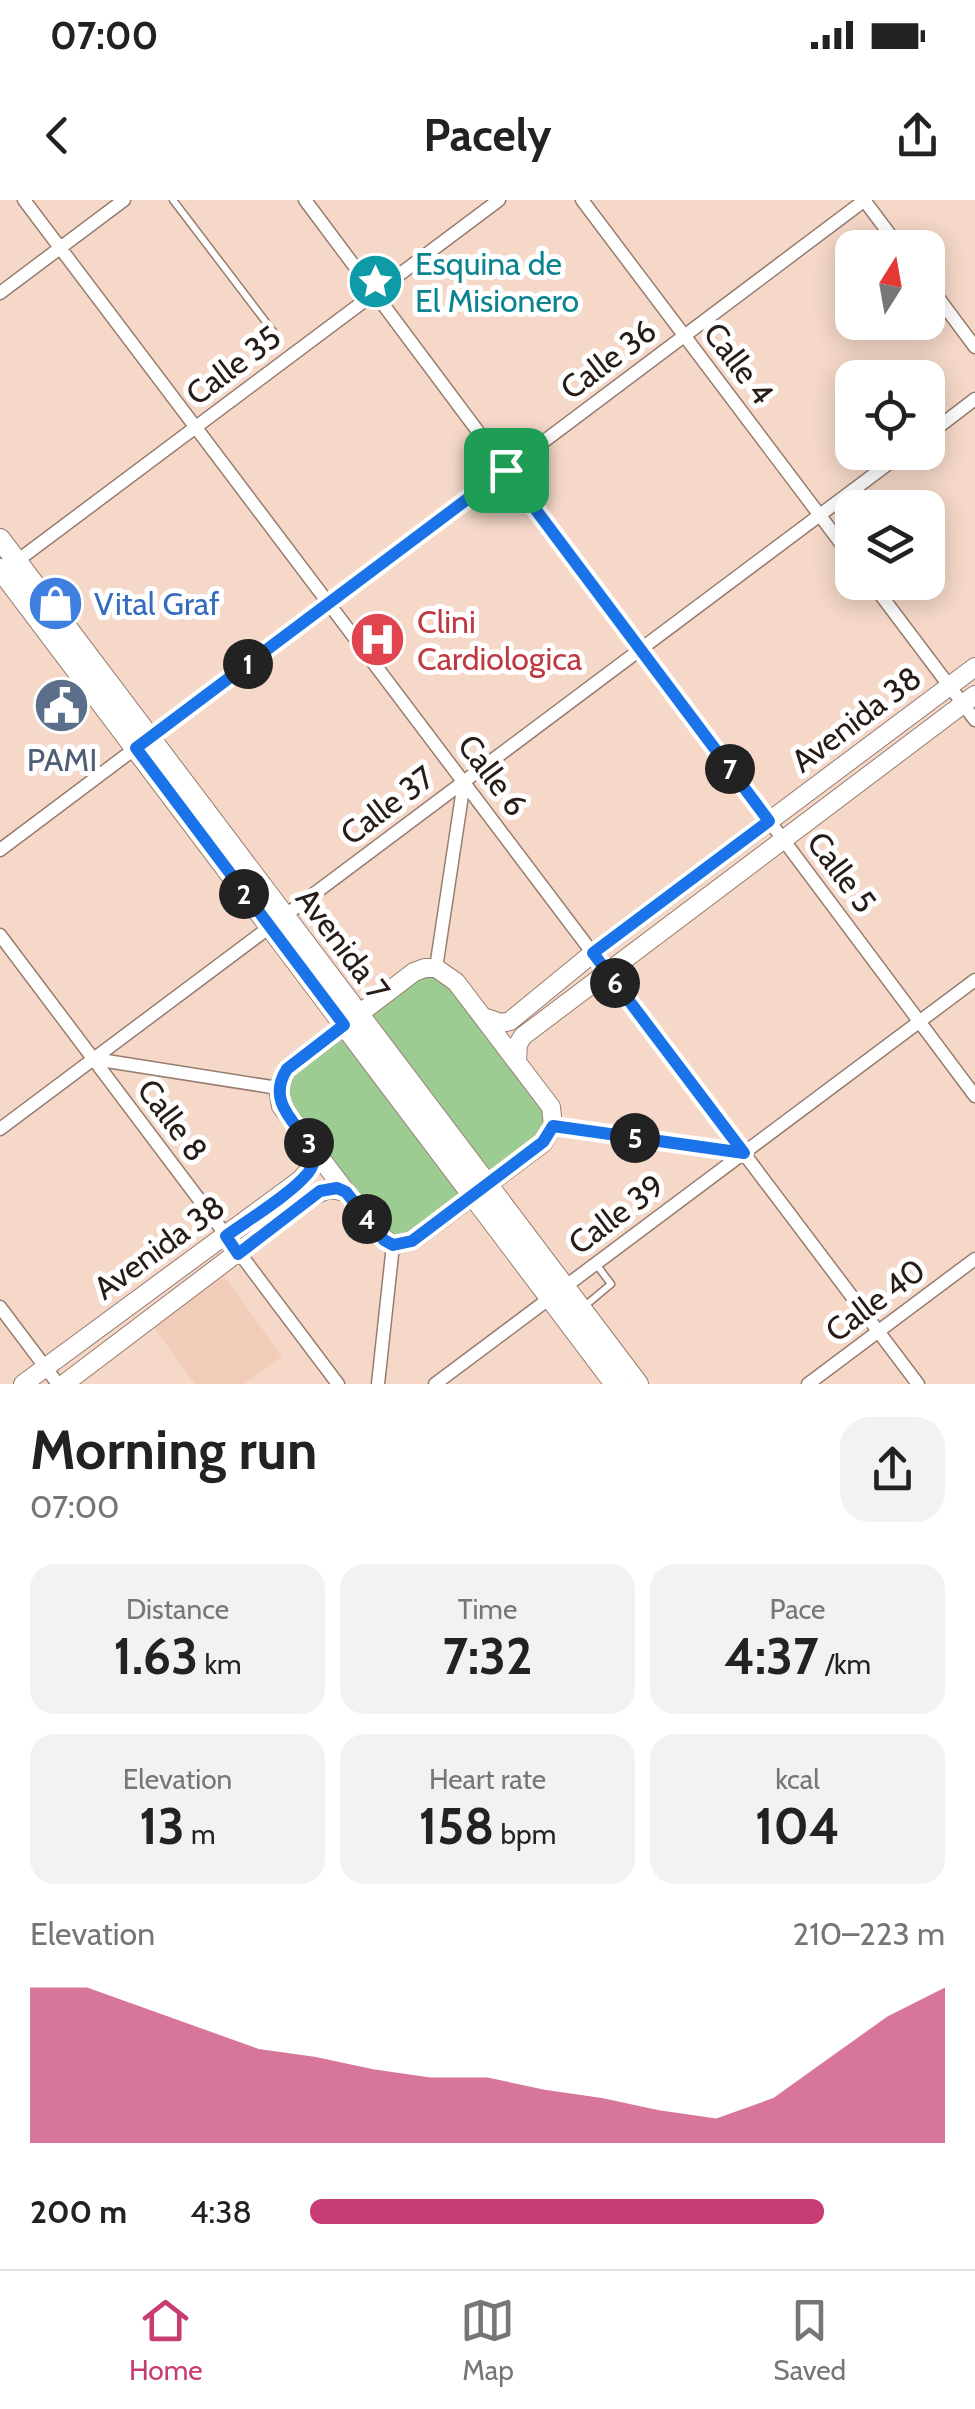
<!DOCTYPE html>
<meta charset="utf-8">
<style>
body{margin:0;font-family:Cabin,sans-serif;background:#f2f2f2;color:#222;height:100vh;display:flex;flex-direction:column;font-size:38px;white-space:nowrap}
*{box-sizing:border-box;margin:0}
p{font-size:32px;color:#767676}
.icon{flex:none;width:55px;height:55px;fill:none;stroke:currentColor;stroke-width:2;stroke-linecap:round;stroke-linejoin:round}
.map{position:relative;height:1184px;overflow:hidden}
.panel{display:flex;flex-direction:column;background:#fff;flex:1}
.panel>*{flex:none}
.needle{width:65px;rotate:11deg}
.controls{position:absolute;left:835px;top:30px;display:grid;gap:20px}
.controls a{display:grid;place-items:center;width:110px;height:110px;border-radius:20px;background:#fff;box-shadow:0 5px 25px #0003;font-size:50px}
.pin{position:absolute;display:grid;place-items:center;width:85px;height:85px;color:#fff;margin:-42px;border-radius:20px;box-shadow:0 5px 15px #0006}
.km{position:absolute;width:50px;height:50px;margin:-25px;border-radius:50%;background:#222;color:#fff;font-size:28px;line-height:50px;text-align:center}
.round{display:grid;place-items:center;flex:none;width:105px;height:105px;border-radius:30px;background:#f2f2f2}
.headline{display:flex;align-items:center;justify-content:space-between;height:170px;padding:0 30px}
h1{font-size:55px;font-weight:700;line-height:75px}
.figures{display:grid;grid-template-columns:repeat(3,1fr);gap:15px;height:170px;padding:10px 30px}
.figures div{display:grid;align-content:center;border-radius:25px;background:#f2f2f2;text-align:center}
.figures b{font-size:50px;font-weight:700}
.figures small{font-size:28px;font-weight:400}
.figures p{font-size:28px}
.chart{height:280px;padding:20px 30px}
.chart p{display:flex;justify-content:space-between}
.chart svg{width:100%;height:180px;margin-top:10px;fill:#c73c72;opacity:.7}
ul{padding:0 30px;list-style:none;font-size:32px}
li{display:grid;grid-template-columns:160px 120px 1fr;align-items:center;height:75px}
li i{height:25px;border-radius:12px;background:#c73c72}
.status{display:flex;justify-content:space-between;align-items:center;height:70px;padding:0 50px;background:#fff;direction:ltr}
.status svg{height:28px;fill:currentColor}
header{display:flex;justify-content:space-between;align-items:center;height:130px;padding:0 30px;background:#fff;font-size:45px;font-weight:700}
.tabs{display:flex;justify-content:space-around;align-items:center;height:140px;border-top:2px solid #e0e0e0;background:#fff;font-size:28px;color:#767676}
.tabs a{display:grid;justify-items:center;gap:5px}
.tabs .active{color:#c73c72}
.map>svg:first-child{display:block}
</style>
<div class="status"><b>07:00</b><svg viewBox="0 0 49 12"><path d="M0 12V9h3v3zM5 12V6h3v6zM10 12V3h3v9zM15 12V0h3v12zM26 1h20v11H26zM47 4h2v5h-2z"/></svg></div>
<header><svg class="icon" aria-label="back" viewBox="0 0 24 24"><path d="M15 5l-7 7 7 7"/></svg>Pacely<svg class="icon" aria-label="share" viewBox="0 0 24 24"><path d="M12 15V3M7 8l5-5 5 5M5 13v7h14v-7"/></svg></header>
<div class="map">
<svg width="975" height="1184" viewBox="0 0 975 1184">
<rect width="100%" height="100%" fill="#f5d8c8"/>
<path fill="#f0ccb9" d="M 223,1075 L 282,1156 L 244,1184 L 195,1184 L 153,1126 Z"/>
<path fill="#9dcc93" d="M 419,772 L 448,776 L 547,907 L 544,933 L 497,970 L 482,967 L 372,821 L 375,807 Z
M 332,837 L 348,840 L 458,986 L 457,995 C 437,1012 414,1042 385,1034 L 286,903 C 280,866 306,857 332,837 Z"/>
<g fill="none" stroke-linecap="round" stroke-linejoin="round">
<defs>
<path id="lane" d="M 173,0 L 275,134
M 586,1105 L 611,1084 L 596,1064"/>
<path id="street" d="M 24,0 L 918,1184
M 305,0 L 975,896
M 582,0 L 852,358
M 864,0 L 900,48
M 928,84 L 975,147
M 0,93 L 124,0
M 928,235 L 975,199
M 13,364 L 499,0
M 871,382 L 975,520
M 0,650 L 865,0
M 0,735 L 338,1184
M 436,768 L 464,582
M 94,859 L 278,888
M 553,926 L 744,953
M 0,929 L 904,252
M 0,1107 L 58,1184
M 378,1184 L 393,1045
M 435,1184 L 975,780
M 808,1184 L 975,1059"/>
<path id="secondary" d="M 425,768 L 436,768 L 456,782 L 551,907 L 553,926 L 543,943 L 412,1041 L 393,1045 L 378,1034 L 281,906 L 278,888 L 287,869 L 414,772 Z
M 483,817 L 501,823 L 510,821 L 593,753 L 975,467
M 517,861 L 518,844 L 523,836 L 975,495
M 23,1184 L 300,980 L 311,968 L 313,949
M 64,1184 L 312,996 L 329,989 L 346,992"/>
<path id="primary" d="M 0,339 L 638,1184
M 0,369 L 615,1184"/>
</defs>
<use href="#lane" stroke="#977d6f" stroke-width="9"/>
<use href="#street" stroke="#977d6f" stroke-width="15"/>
<use href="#secondary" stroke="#977d6f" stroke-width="20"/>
<use href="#primary" stroke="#977d6f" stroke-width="22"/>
<use href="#lane" stroke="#fff" stroke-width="6"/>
<use href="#street" stroke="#fff" stroke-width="12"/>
<use href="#secondary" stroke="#fff" stroke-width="18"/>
<use href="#primary" stroke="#fff" stroke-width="20"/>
</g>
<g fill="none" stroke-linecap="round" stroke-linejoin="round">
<defs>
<path id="route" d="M 506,270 L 769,621 L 593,753 L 744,953 L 553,926 L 543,942 L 412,1041 L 393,1045 L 384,1040 L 346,992 L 337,988 L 320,991 L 238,1054 L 226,1036 C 248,1020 291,994 308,973 C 335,939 256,917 287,869 L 344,825 L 136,548 Z"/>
</defs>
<use href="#route" stroke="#fff" stroke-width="20"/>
<use href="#route" stroke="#1a73e8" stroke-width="12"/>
</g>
<defs>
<symbol id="sight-disc" viewBox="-11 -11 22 22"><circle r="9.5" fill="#0f9aa8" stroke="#fff"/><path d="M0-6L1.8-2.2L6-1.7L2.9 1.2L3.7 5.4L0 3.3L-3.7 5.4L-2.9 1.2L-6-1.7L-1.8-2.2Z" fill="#fff"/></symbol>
<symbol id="shop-disc" viewBox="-11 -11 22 22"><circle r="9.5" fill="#3f7fe0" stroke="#fff"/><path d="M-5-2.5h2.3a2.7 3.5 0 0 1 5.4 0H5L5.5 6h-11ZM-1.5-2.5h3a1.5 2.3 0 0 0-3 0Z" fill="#fff"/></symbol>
<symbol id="hospital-disc" viewBox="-11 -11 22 22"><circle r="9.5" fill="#e0444e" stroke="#fff"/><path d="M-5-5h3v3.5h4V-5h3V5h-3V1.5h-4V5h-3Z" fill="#fff"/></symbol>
<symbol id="civic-disc" viewBox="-11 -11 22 22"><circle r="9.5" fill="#5c6f8a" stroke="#fff"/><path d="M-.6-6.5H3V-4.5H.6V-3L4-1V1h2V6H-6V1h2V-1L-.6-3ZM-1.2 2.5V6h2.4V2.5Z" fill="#fff"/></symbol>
</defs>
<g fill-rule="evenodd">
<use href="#sight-disc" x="344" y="50" width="63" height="63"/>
<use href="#shop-disc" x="24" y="372" width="63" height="63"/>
<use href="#hospital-disc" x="346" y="408" width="63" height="63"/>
<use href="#civic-disc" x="30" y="474" width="63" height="63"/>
</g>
<g text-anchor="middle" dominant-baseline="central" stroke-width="10" stroke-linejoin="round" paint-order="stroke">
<g font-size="32" fill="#0d838f" stroke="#fff" text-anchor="start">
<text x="415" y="63">Esquina de<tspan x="415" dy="37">El Misionero</tspan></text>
</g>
<g font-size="32" fill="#271c17" stroke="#fff">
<text transform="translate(608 159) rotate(-37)">Calle 36</text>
<text transform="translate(739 163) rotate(53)">Calle 4</text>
<text transform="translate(233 165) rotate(-37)">Calle 35</text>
<text transform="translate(856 519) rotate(-37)">Avenida 38</text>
<text transform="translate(493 575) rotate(53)">Calle 6</text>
<text transform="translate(387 605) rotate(-37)">Calle 37</text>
<text transform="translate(842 672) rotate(53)">Calle 5</text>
<text transform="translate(343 744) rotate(53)">Avenida 7</text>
<text transform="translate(173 920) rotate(53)">Calle 8</text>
<text transform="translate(616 1014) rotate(-37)">Calle 39</text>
<text transform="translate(159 1047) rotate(-36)">Avenida 38</text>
<text transform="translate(875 1100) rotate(-37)">Calle 40</text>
</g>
<g font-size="32" fill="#366cbe" stroke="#fff" text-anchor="start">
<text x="94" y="403">Vital Graf</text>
</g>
<g font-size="32" fill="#be3a42" stroke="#fff" text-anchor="start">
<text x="417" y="421">Clini<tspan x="417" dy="37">Cardiologica</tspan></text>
</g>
<g font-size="32" fill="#4e5e75" stroke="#fff">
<text x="62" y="559">PAMI</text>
</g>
</g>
</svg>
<div class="controls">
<a><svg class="needle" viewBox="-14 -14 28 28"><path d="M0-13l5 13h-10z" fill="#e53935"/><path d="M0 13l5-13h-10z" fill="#767676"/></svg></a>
<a><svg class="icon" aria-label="locate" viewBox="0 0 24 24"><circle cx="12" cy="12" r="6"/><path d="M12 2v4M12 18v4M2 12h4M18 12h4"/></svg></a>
<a><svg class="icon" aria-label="layers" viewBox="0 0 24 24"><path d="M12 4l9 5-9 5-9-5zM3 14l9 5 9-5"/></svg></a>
</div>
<div class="pin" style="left:506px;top:270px;background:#1e9e55"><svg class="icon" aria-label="arrive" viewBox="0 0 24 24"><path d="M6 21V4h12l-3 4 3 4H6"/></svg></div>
<b class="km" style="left:248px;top:464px">1</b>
<b class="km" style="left:244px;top:694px">2</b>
<b class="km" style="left:309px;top:943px">3</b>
<b class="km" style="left:367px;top:1019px">4</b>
<b class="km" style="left:635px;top:938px">5</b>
<b class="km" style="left:615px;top:783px">6</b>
<b class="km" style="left:730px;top:569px">7</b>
</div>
<section class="panel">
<div class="headline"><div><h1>Morning run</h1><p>07:00</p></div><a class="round"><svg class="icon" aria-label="share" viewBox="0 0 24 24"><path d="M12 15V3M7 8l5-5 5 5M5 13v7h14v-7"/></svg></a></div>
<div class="figures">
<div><p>Distance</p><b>1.63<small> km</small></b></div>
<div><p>Time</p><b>7:32</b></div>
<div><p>Pace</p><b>4:37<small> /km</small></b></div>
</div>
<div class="figures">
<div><p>Elevation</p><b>13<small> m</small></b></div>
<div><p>Heart rate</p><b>158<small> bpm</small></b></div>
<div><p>kcal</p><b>104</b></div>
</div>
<div class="chart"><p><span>Elevation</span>210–223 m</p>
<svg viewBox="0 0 160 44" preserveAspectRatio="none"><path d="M0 44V6L10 6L20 11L30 16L40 21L50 23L60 26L70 28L80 28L90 31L100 33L110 36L120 38L130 33L140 23L150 13L160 6V44z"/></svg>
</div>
<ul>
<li><b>200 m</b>4:38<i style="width:81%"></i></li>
</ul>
</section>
<nav class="tabs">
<a class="active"><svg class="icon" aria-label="home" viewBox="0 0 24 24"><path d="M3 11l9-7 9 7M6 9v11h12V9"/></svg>Home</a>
<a><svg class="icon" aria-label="map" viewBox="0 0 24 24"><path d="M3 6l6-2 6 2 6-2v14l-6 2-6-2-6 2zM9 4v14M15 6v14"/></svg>Map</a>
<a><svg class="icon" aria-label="saved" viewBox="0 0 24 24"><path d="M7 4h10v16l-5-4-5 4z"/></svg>Saved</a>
</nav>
